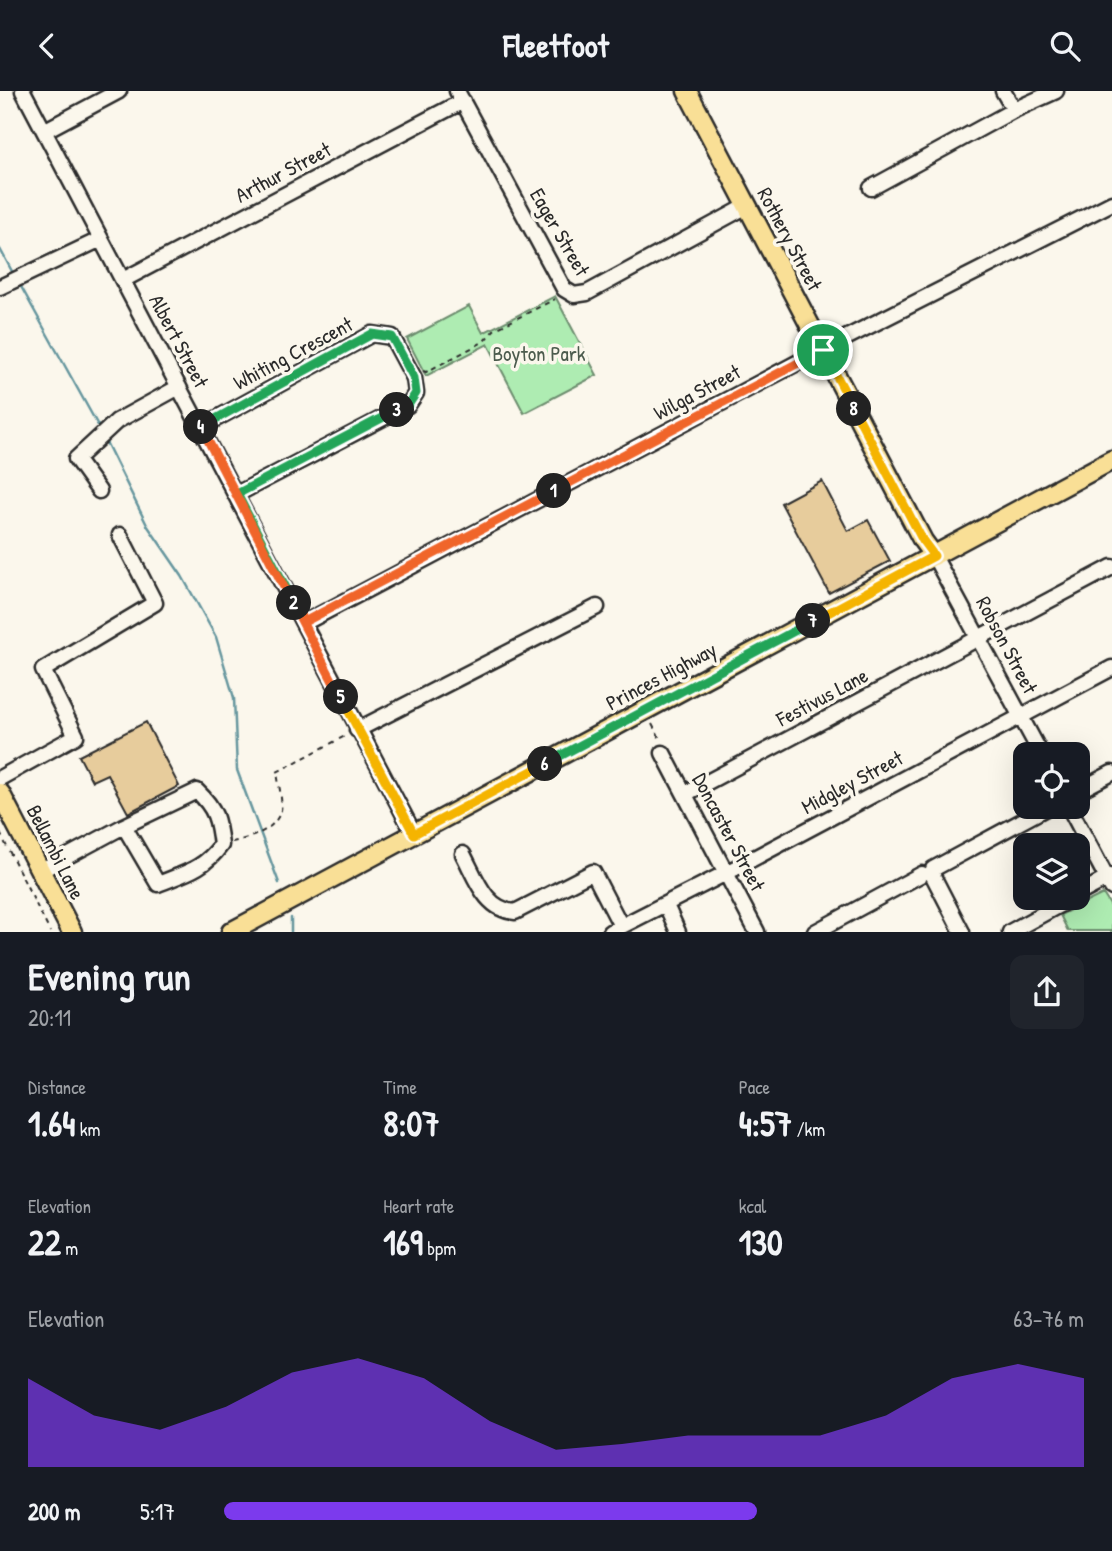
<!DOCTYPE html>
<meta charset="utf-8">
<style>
body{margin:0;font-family:"Patrick Hand",sans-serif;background:#20242c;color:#f1f3f6;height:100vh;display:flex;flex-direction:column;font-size:26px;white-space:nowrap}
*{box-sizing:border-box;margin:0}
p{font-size:23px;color:#9ea1a6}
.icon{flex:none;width:38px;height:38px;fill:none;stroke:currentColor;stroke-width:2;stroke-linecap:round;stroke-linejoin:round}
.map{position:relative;height:841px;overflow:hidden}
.side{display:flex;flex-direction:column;background:#171b24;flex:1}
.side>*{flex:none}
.controls{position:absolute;left:1013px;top:651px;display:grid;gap:14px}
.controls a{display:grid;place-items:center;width:77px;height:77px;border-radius:14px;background:#171b24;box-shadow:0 7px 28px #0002;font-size:35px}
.pin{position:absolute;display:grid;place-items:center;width:60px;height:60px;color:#fff;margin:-30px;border:4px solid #fff;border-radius:50%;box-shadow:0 2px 7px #0007}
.km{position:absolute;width:35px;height:35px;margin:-18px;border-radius:50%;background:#222;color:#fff;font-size:19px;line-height:35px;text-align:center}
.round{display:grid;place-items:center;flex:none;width:74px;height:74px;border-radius:14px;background:#20242c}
.overview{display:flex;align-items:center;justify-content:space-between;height:119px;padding:0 28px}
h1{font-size:38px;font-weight:700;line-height:52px}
.metrics{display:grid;grid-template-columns:repeat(3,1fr);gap:10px;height:119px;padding:7px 28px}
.metrics div{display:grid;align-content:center}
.metrics b{font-size:35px;font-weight:700}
.metrics small{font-size:19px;font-weight:400}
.metrics p{font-size:19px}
.chart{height:196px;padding:14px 28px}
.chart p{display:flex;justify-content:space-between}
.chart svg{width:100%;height:126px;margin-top:7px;fill:#7c3aed;opacity:.7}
ul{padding:0 28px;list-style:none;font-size:23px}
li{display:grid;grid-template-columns:112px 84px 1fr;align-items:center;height:52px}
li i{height:18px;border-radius:9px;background:#7c3aed}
header{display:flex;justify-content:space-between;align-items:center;height:91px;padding:0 28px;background:#171b24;font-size:32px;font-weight:700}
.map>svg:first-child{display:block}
</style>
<header><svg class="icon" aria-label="back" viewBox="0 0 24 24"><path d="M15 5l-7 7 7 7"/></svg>Fleetfoot<svg class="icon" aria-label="search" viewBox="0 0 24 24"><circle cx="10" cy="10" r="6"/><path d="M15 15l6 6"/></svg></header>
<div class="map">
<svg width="1112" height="841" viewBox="0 0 1112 841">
<rect width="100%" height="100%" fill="#fbf7ec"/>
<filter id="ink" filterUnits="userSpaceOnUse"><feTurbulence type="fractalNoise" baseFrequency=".0143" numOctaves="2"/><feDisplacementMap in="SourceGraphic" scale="14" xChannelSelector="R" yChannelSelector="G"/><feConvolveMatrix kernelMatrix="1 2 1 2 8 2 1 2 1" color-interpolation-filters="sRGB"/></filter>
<g filter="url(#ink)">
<path fill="#aeecb2" stroke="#6c8c6e" stroke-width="2" d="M 555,205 L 597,284 L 524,322 L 488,253 L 426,285 L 407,248 L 469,215 L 483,242 Z
M 1103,803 L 1112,817 L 1112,840 L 1068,840 L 1060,824 Z"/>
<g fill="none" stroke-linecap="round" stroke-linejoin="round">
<path stroke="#66969e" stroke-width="2.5" d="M 0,158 L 14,184
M 19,192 L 101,340
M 105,349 L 147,434 L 182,485 L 216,546 L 234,607 L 237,679 L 279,792
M 291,827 L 291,841"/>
</g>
<path fill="#e7cc9c" stroke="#2b2b2b" stroke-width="2" d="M 822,390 L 848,440 L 868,429 L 890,470 L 829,502 L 781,412 Z
M 146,631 L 179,695 L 128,722 L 107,683 L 92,690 L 79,665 Z"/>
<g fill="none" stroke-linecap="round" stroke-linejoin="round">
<defs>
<path id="minor" d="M 23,0 L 414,743
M 457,0 L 564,198 L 574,204 L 587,202 L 747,115
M 1003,0 L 1014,19 L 1056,0
M 44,40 L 119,0
M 871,97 L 1014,19
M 123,189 L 463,10
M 0,196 L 101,148
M 201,336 L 372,243 L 392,246 L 414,287 L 416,302 L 408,314 L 237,403
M 99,400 L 76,368 L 117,330 L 179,296
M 934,465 L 1041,663
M 304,532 L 814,263 L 1112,112
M 357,639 L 597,516
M 663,662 L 757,841
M 0,687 L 76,645 L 43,579 L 155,512 L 120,444
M 1078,700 L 1112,682
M 685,703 L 1112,476
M 1069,716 L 1112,797
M 463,763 C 476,787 485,819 515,821 L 593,781 L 621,835
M 40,780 L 124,735 L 197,700 C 216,718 218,729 221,754 C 204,778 185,782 158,793 L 124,735
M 1078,803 L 1112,785
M 666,814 L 678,841
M 610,841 L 726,782 L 1112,577
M 815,841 L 922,783
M 962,841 L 932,783 L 933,778 L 1048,716
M 1010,841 L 1072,807"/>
<path id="major" d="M 687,0 L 923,450 L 934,465
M 0,702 L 72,841
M 231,841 L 1112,369"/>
</defs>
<use href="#minor" stroke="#2b2b2b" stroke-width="19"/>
<use href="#major" stroke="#2b2b2b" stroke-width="23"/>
<path stroke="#2b2b2b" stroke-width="2" stroke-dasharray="5 5" stroke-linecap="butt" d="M 423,280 L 426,281 L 483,251 L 494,239 L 555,208
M 652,633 L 661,650
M 0,742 L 50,841
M 232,751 C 250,747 275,740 281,719 C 283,711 278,690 277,681 L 345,645"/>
<use href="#minor" stroke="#fbf7ec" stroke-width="14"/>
<use href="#major" stroke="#f9df96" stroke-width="18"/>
</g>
</g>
<g fill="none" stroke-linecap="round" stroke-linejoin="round" filter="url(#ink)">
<defs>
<path id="split-1" d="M 554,400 L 823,259"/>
<path id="split-2" d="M 294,512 L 304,531 L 554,400"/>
<path id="split-3" d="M 294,512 L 237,403 L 397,319"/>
<path id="split-4" d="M 201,336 L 372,243 L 392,246 L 414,287 L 416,302 L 408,314 L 397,319"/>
<path id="split-5" d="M 201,336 L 341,606"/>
<path id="split-6" d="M 341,606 L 414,743 L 545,673"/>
<path id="split-7" d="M 545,673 L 813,530"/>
<path id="split-8" d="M 813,530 L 934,465 L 923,450 L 854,318"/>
<path id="split-9" d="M 823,259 L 854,318"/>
</defs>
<use href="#split-1" stroke="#fff" stroke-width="14"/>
<use href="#split-2" stroke="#fff" stroke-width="14"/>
<use href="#split-3" stroke="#fff" stroke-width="14"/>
<use href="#split-4" stroke="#fff" stroke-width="14"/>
<use href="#split-5" stroke="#fff" stroke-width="14"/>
<use href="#split-6" stroke="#fff" stroke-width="14"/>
<use href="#split-7" stroke="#fff" stroke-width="14"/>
<use href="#split-8" stroke="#fff" stroke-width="14"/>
<use href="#split-9" stroke="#fff" stroke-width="14"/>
<use href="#split-1" stroke="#f0652b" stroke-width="9"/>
<use href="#split-2" stroke="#f0652b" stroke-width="9"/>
<use href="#split-3" stroke="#22a559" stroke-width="9"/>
<use href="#split-4" stroke="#22a559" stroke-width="9"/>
<use href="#split-5" stroke="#f0652b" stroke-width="9"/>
<use href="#split-6" stroke="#f5b400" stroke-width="9"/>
<use href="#split-7" stroke="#22a559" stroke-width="9"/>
<use href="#split-8" stroke="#f5b400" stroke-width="9"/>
<use href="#split-9" stroke="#f5b400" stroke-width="9"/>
</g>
<g text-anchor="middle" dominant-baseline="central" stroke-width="7" stroke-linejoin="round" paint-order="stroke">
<g font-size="21" fill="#2b2b2b" stroke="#fbf7ec">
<text transform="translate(283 81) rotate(-28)">Arthur Street</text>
<text transform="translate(560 141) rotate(60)">Eager Street</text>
<text transform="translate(790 148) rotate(62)">Rothery Street</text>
<text transform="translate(179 250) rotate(62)">Albert Street</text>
<text transform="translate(293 262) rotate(-28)">Whiting Crescent</text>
<text transform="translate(697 301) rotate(-28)">Wilga Street</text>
<text transform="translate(1007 554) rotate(62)">Robson Street</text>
<text transform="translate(661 585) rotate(-28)">Princes Highway</text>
<text transform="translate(822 606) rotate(-28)">Festivus Lane</text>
<text transform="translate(852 691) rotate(-28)">Midgley Street</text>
<text transform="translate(729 741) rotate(62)">Doncaster Street</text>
<text transform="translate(56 761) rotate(63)">Bellambi Lane</text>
</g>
<g font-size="21" fill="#4c5b4d" stroke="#fbf7ec">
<text x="539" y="262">Boyton Park</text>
</g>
</g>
</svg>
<div class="controls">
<a><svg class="icon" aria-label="locate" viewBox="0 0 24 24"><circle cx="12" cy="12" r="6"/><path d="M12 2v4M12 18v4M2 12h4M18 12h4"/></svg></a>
<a><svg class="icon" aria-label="layers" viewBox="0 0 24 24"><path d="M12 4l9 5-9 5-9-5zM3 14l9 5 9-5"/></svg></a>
</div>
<div class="pin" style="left:823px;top:259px;background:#1e9e55"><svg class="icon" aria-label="arrive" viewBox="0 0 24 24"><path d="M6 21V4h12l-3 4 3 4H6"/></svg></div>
<b class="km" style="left:554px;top:400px">1</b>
<b class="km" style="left:294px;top:512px">2</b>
<b class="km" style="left:397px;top:319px">3</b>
<b class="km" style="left:201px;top:336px">4</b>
<b class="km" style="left:341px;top:606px">5</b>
<b class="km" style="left:545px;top:673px">6</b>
<b class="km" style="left:813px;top:530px">7</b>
<b class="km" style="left:854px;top:318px">8</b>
</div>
<section class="side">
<div class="overview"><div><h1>Evening run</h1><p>20:11</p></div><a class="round"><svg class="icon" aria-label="share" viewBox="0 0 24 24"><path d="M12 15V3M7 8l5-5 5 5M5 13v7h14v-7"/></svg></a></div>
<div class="metrics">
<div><p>Distance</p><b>1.64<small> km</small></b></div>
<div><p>Time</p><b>8:07</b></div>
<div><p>Pace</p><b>4:57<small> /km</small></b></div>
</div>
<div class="metrics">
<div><p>Elevation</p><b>22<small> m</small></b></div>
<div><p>Heart rate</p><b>169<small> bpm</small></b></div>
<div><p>kcal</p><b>130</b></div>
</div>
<div class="chart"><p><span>Elevation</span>63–76 m</p>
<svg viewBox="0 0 160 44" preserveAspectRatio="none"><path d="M0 44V13L10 26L20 31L30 23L40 11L50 6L60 13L70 28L80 38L90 36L100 33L110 33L120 33L130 26L140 13L150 8L160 13V44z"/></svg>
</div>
<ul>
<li><b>200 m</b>5:17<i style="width:62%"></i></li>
</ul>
</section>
